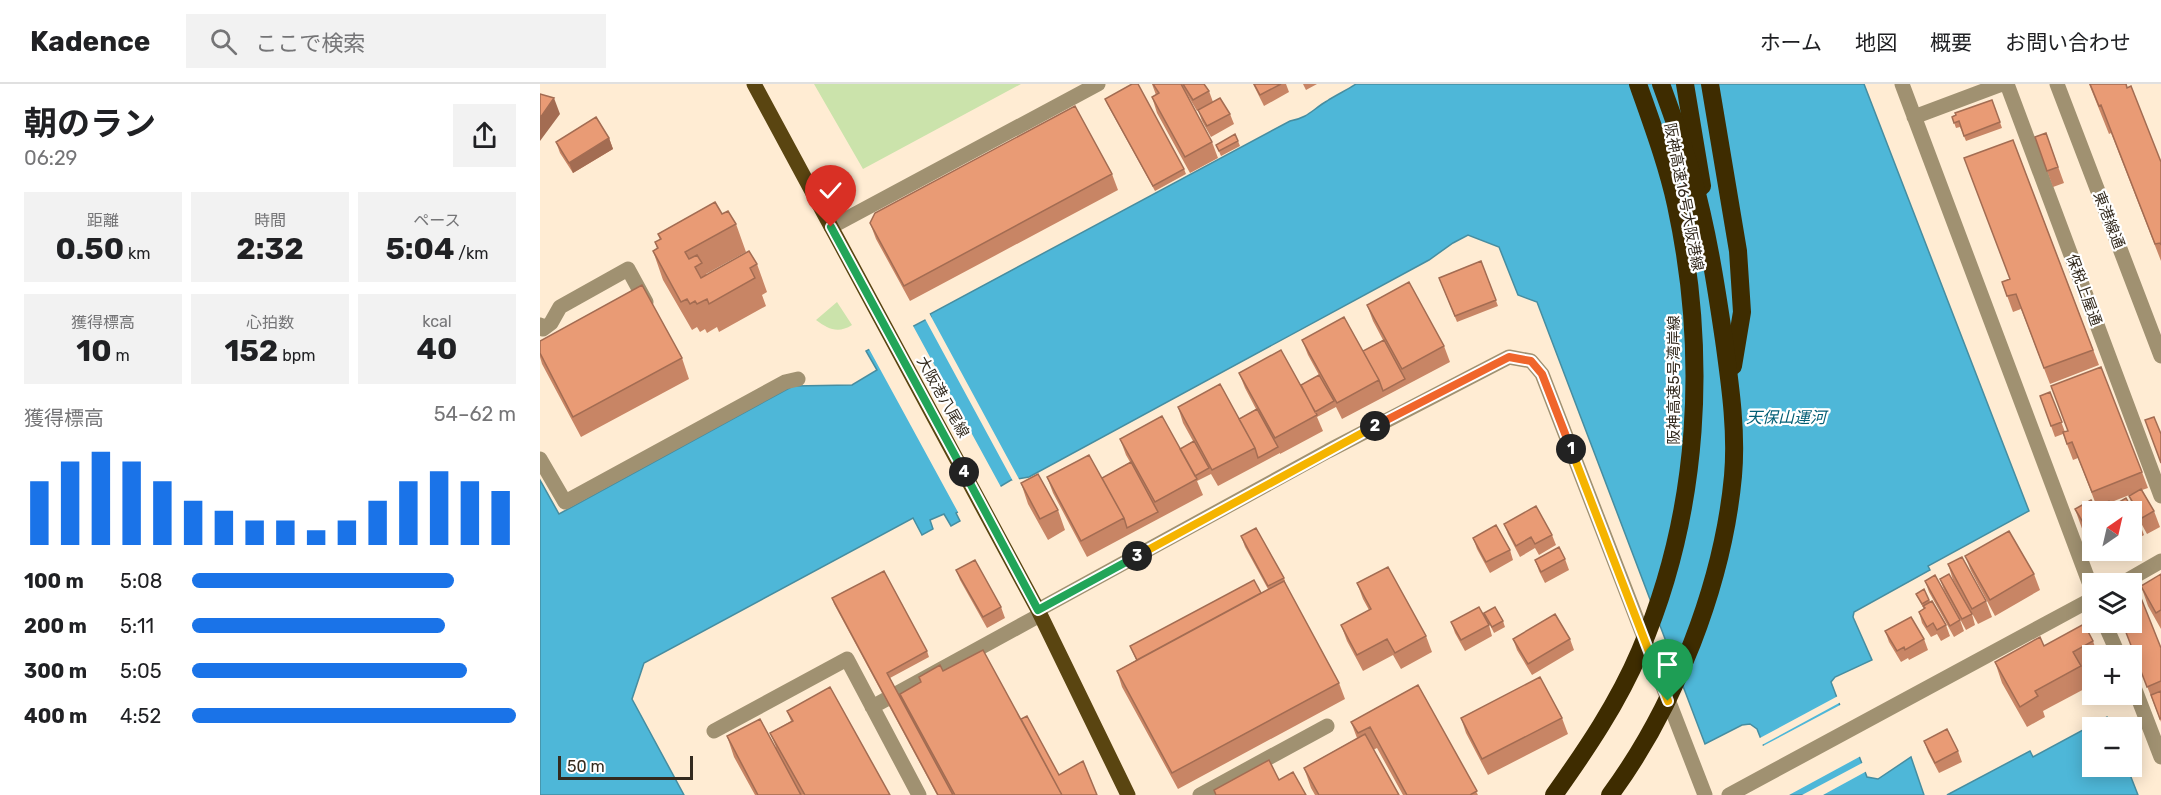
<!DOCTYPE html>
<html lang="ja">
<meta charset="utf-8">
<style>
body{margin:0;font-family:Rubik,"Noto Sans JP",sans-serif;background:#f2f2f2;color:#202124;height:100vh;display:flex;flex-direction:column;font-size:22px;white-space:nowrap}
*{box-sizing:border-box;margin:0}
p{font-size:20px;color:#757577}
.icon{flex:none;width:33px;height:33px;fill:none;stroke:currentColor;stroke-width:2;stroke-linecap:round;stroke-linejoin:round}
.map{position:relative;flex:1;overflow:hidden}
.drawer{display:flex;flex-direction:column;background:#fff;width:540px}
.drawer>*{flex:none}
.needle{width:39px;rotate:34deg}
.buttons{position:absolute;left:1542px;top:417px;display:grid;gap:12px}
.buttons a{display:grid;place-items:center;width:60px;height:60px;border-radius:0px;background:#fff;box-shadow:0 3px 15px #0003;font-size:30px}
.scale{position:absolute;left:18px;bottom:15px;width:135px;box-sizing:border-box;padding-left:6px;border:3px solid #332a1e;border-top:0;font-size:16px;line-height:21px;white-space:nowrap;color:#332a1e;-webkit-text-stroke:4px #fff;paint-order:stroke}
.pin{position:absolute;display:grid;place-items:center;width:51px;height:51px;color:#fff;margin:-62px -26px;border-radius:50% 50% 50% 0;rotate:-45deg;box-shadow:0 0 6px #0007}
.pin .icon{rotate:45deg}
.km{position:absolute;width:30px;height:30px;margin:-15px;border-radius:50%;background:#222;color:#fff;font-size:16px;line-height:30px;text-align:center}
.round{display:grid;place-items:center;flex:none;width:63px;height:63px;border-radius:0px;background:#f2f2f2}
.overview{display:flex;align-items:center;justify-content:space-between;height:102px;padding:0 24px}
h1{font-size:33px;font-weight:700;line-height:45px}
.figures{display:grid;grid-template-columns:repeat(3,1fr);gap:9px;height:102px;padding:6px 24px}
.figures div{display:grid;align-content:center;border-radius:0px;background:#f2f2f2;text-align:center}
.figures b{font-size:30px;font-weight:700}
.figures small{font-size:16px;font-weight:400}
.figures p{font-size:16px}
.chart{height:168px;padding:12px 24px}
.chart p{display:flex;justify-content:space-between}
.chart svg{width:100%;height:108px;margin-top:6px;stroke:#1a73e8;stroke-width:6}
ul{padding:0 24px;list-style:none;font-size:20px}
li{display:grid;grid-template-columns:96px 72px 1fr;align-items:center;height:45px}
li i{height:15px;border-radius:8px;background:#1a73e8}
header{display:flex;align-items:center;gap:36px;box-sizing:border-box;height:84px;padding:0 30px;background:#fff;border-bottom:2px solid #e0e0e0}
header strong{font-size:28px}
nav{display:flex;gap:33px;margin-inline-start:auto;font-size:21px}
.search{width:420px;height:54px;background:#f2f2f2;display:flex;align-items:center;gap:15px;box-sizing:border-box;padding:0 21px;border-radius:0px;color:#757577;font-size:22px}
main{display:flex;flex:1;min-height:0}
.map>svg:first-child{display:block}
</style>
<header>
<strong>Kadence</strong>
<div class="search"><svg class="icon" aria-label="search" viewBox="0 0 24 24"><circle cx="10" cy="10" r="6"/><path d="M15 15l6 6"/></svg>ここで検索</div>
<nav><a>ホーム</a><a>地図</a><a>概要</a><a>お問い合わせ</a></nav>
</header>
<main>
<section class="drawer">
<div class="overview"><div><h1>朝のラン</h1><p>06:29</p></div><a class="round"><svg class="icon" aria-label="share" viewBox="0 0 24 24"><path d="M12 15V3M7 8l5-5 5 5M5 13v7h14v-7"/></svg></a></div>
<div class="figures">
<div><p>距離</p><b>0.50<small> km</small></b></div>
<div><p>時間</p><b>2:32</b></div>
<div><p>ペース</p><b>5:04<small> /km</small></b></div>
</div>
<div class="figures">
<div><p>獲得標高</p><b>10<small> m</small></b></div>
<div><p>心拍数</p><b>152<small> bpm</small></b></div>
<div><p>kcal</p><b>40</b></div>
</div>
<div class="chart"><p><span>獲得標高</span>54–62 m</p>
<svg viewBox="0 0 160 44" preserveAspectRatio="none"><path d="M5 44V18M15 44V10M25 44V6M35 44V10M45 44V18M55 44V26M65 44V30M75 44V34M85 44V34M95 44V38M105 44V34M115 44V26M125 44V18M135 44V14M145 44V18M155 44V22"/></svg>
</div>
<ul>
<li><b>100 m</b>5:08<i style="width:81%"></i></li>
<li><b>200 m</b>5:11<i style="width:78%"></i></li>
<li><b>300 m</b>5:05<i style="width:85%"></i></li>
<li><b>400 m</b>4:52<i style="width:100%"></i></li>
</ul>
</section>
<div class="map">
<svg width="1621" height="711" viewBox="0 0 1621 711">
<rect width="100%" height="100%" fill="#ffecd3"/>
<path fill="#cbe3ab" d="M 274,0 L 481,0 L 323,85 Z
M 297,218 L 312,241 C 298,250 288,245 276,236 Z"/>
<path fill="#4eb7d8" stroke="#468da0" stroke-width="1.5" d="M 816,0 L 1324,0 L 1489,427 L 1388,482 L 1390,486 L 1314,528 L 1313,533 L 1332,576 L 1295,593 L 1291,598 L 1327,693 L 1338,695 L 1371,673 L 1384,711 L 1243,711 L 1217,645 L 1210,640 L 1202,641 L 1165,660 L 997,218 L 978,211 L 959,163 L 928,151 L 913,159 L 889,176 L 489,393 L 471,396 L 416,429 L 420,437 L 411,442 L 404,430 L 390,436 L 393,445 L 382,451 L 373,434 L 104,579 L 92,615 L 144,711 L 0,711 L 0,396 L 19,430 L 253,302 L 312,301 L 337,286 L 326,267 L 391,233 L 390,230 L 750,37 C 768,34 773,25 787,17 C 796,11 807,6 816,0 Z
M 1567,633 L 1571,643 L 1552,644 L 1552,682 L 1587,683 L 1598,711 L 1407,711 L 1490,667 L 1493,673 Z"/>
<path fill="#ffecd3" d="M 388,227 L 480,397 L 474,399 L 384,233 L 387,231 Z
M 372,240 L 462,405 L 419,430 L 328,263 Z
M 1298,612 L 1301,618 L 1220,662 L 1218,655 Z
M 1302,620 L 1321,672 L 1249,711 L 1239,711 L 1221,663 Z
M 1324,678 L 1327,687 L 1283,711 L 1262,711 Z"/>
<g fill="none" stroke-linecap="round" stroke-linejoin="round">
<path stroke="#a09171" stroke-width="15" d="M 1362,0 L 1552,506
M 1467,0 L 1621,412
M 1517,0 L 1621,272
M 1374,33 L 1462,0
M 291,143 L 558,0
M 0,241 L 3,245 L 11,239 L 20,223 L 88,185 L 106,218 L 104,219
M 0,375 L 25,418 L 245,298 L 258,295
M 1581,500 L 1621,477
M 498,526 L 788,367 L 969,273 L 991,277 L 1002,290 L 1165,711
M 1564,538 L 1579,572
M 1592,598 L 1621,673
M 332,623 L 500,531
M 174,647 L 307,575 L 379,711
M 660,711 L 787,642
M 1189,711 L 1552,515"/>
<path stroke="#5a4511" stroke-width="15" d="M 214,0 L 498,526 L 588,711"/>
<path stroke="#3e2c00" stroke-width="18" d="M 1145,0 L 1162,102
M 1170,0 L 1198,167 L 1202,228 L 1193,282"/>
<path stroke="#3e2c00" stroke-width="18" d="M 1014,711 C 1046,666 1078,619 1100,567 C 1160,427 1168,270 1136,121 C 1127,80 1112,40 1098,0
M 1070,711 C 1135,623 1183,500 1193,392 C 1197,347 1190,300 1184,256 C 1176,201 1167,144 1152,91 C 1143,60 1132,30 1121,0"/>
</g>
<path fill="#c88565" d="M 612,0 L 641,0 L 672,58 L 678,74 L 650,89 L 617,29 L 612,13 L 616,11 Z
M 641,0 L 664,0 L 669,7 L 673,18 L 657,27 Z
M 713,0 L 746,0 L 749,8 L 724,22 Z
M 763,0 L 777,0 L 766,6 Z
M 1549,0 L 1586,0 L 1621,78 L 1621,177 L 1571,49 L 1569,50 Z
M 565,15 L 644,85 L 646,90 L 615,107 L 567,20 Z
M 1452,16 L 1462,44 L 1426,57 L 1420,43 L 1416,44 L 1412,33 Z
M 658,26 L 690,30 L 694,40 L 671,53 L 662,37 Z
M 1506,49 L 1524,99 L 1513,103 L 1495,53 Z
M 69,54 L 73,65 L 33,89 L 20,69 L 16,58 Z
M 1473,56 L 1559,281 L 1510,300 L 1481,225 L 1473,228 L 1462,198 L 1470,195 Z
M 698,57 L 700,62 L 681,72 L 676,61 Z
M 572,90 L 578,106 L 370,217 L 336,155 L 330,139 Z
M 182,130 L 196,140 L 206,168 L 166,190 L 166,191 L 217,180 L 227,208 L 222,211 L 226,222 L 179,248 L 177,243 L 167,249 L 165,245 L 160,248 L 157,243 L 152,246 L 123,196 L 113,167 L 117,165 L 115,158 L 120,156 L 118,150 Z
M 941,177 L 958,222 L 917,238 L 899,194 Z
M 827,221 L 904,262 L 910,278 L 802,335 L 796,323 L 777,333 L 783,347 L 740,370 L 740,369 L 678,402 L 671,390 L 657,397 L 663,411 L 547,473 L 513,409 L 507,393 L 562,394 L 590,378 L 586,371 L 580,355 L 640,365 L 653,357 L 643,339 L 638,323 L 699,335 L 716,325 L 705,304 L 699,289 L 761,301 L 779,291 L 768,271 L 762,256 L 823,267 L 843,256 L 833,237 Z
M 0,257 L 142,274 L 149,295 L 41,353 L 2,280 L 0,273 Z
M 1510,308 L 1525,348 L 1602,388 L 1608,404 L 1602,406 L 1614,427 L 1620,443 L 1607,450 L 1595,428 L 1589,412 L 1592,410 L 1569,419 L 1574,428 L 1560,428 L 1558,423 L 1560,423 L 1557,423 L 1538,374 L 1533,376 L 1523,350 L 1515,353 L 1500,312 Z
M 481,399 L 518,426 L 525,446 L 508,456 L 488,420 Z
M 1586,414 L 1598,435 L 1604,451 L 1592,458 L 1592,428 L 1576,428 L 1574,421 Z
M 1535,425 L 1552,428 L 1552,466 L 1545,453 Z
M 964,440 L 1012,451 L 1016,461 L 999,471 L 995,464 L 980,473 L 968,450 Z
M 701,452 L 744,494 L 746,501 L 799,599 L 805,615 L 638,705 L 582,603 L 577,587 L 596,576 L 590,562 L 721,509 L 728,505 L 705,463 Z
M 933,454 L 970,466 L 973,476 L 950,489 L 937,465 Z
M 1553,466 L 1573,466 L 1558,475 Z
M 1425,472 L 1494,490 L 1500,506 L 1455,532 L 1431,487 Z
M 1025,475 L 1029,486 L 1005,499 L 999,487 L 995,476 Z
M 1408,480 L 1446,517 L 1452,533 L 1438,540 L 1413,496 Z
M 416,486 L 461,523 L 465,534 L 447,544 L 420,496 Z
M 1621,490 L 1621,545 L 1608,522 L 1601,502 Z
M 1400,495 L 1432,530 L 1435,541 L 1426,546 L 1404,506 Z
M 1385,497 L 1420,536 L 1424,547 L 1414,553 L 1389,508 Z
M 817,499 L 886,552 L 892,568 L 861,585 L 853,571 L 823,587 L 807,557 L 801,541 L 829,526 L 823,515 Z
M 1376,510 L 1389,516 L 1406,541 L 1410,552 L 1401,557 L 1397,550 L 1391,553 L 1382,539 L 1379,528 L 1384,525 Z
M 292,514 L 387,567 L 389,573 L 350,594 L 364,621 L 360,610 L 381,598 L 379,593 L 403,587 L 481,635 L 519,691 L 557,711 L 397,711 L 294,520 Z
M 944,529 L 963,537 L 965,543 L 954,549 Z
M 911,538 L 949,541 L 952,552 L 925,567 L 915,549 Z
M 1582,538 L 1621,564 L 1621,638 Z
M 1345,547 L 1384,555 L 1388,566 L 1369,576 L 1368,574 L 1361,578 L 1349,558 Z
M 973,555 L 1030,555 L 1034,566 L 992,591 L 977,566 Z
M 1553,557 L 1558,572 L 1552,572 L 1552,581 L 1543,587 L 1548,603 L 1503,627 L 1505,633 L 1487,643 L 1462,599 L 1455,578 L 1504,562 Z
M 878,601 L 938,711 L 863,711 L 837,664 L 833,666 L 859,711 L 775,711 L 771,704 L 764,684 L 817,654 L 811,638 Z
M 247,627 L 350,711 L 215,711 L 194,673 L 187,652 L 236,663 L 230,649 L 251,637 Z
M 921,634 L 1022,634 L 1028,650 L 948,691 L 926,649 Z
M 1384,657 L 1418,667 L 1422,678 L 1399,689 L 1388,668 Z"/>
<path fill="#a36c52" d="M 14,14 L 20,30 L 0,57 L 0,34 Z
M 69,54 L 73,65 L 33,89 L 29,79 Z"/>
<path fill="#e99b75" stroke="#a36c52" stroke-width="1.5" d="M 592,0 L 598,0 L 644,85 L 613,102 L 565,15 Z
M 613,0 L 641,0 L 672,58 L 645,73 L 612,13 L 619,9 Z
M 643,0 L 664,0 L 669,7 L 653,16 Z
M 714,0 L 741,0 L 720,11 Z
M 1550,0 L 1586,0 L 1587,4 L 1591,2 L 1621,78 L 1621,161 L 1620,159 L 1615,160 L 1561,21 L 1559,22 Z
M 0,10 L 14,14 L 0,34 Z
M 680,14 L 690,30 L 667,42 L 658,26 Z
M 1452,16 L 1460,38 L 1424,52 L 1419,37 L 1414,39 L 1412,33 L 1416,31 L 1415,29 Z
M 535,22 L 572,90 L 364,202 L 330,139 L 335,129 Z
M 56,33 L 69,54 L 29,79 L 16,58 Z
M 1506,49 L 1518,83 L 1507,87 L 1495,53 Z
M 695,50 L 698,57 L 679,67 L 676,61 Z
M 1473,56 L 1553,266 L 1504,284 L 1476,210 L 1467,212 L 1462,198 L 1470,195 L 1424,74 Z
M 175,118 L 182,130 L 188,127 L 196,140 L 145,168 L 149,175 L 157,171 L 162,179 L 155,183 L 161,194 L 209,167 L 217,180 L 210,184 L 215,194 L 169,220 L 167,215 L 157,220 L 155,217 L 150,220 L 147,215 L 141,218 L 113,167 L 118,164 L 115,158 L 121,155 L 118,150 Z
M 941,177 L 956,216 L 915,232 L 899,194 Z
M 869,198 L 904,262 L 862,285 L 827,221 Z
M 102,201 L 142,274 L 33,333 L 0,269 L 0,257 Z
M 804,233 L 839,296 L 797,319 L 762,256 Z
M 844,256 L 865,295 L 843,307 L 839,296 L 823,267 Z
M 741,266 L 777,331 L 735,354 L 699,289 Z
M 1561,283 L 1602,388 L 1552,408 L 1532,358 L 1527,360 L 1523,348 L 1528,347 L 1511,302 Z
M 779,291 L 794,317 L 775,328 L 761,301 Z
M 680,300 L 715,364 L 672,386 L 638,323 Z
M 1510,308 L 1522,338 L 1511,342 L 1500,312 Z
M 717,325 L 738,363 L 718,374 L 715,364 L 699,335 Z
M 622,332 L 657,395 L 615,418 L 580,355 Z
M 1614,333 L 1621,350 L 1621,379 L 1605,336 Z
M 654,357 L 669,384 L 655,392 L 640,365 Z
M 549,371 L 584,434 L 541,457 L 507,393 Z
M 591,378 L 618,428 L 587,444 L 584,434 L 562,394 Z
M 498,390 L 518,426 L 500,435 L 481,399 Z
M 1601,405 L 1614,427 L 1602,434 L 1589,412 Z
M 1586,414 L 1598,435 L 1592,439 L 1592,428 L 1578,428 L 1574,421 Z
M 1551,416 L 1558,428 L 1552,428 L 1552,444 L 1548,447 L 1535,425 Z
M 1569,417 L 1574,428 L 1561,428 L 1558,423 Z
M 996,422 L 1012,451 L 995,460 L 991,453 L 976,462 L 964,440 Z
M 956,441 L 970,466 L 946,478 L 933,454 Z
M 716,444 L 744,494 L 728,502 L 701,452 Z
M 1469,447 L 1494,490 L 1450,516 L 1425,472 Z
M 1019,463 L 1025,475 L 1001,488 L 995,476 Z
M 1422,473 L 1446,517 L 1432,525 L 1408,480 Z
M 435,476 L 461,523 L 443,533 L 416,486 Z
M 848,483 L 886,552 L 855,569 L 847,555 L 817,571 L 801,541 L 831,525 L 817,499 Z
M 344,487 L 387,567 L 347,589 L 413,711 L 398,711 L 292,514 Z
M 1409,490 L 1432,530 L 1422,535 L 1400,495 Z
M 1621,490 L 1621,526 L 1616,529 L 1601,502 Z
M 1395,491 L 1420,536 L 1410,542 L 1385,497 Z
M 714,496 L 721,509 L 597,576 L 590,562 Z
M 744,497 L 799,599 L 632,689 L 577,587 Z
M 1384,505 L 1389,516 L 1382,520 L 1376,510 Z
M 1599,509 L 1621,564 L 1621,597 L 1607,603 L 1582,538 L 1592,538 L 1592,512 Z
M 1392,517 L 1406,541 L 1397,546 L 1393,539 L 1387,543 L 1379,528 L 1385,524 L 1383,522 Z
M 939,523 L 949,541 L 921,556 L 911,538 Z
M 955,523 L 963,537 L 952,543 L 944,529 Z
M 1015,530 L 1030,555 L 988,580 L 973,555 Z
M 1371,533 L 1384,555 L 1365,566 L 1364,563 L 1357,567 L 1345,547 Z
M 1544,540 L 1553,557 L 1533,568 L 1541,582 L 1495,607 L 1498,612 L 1480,623 L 1455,578 L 1500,553 L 1504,562 Z
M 443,566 L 522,711 L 415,711 L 360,610 L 381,598 L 379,593 L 400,581 L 403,587 Z
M 1000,593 L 1022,634 L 942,675 L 921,634 Z
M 878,601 L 937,707 L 930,711 L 867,711 L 830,643 L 818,649 L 811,638 Z
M 290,603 L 350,711 L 265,711 L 230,649 L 253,637 L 247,627 Z
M 1621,607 L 1621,634 L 1620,635 L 1611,611 Z
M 487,632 L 519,691 L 543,677 L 557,711 L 522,711 L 481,635 Z
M 220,635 L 261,711 L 218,711 L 187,652 Z
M 1407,645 L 1418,667 L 1395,679 L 1384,657 Z
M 825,650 L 859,711 L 779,711 L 764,684 Z
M 729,676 L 739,696 L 753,688 L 766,711 L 676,711 L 674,706 Z"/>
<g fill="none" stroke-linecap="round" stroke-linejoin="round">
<defs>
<path id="split-1" d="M 1031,365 L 1128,617"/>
<path id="split-2" d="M 835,342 L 969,273 L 991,277 L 1002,290 L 1031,365"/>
<path id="split-3" d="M 597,472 L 835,342"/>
<path id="split-4" d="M 424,388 L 498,526 L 597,472"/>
<path id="split-5" d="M 291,143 L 424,388"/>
</defs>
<use href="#split-1" stroke="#fff" stroke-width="12"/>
<use href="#split-2" stroke="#fff" stroke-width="12"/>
<use href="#split-3" stroke="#fff" stroke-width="12"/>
<use href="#split-4" stroke="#fff" stroke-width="12"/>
<use href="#split-5" stroke="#fff" stroke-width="12"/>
<use href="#split-1" stroke="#f5b400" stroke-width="8"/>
<use href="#split-2" stroke="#f0652b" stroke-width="8"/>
<use href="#split-3" stroke="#f5b400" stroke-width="8"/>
<use href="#split-4" stroke="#22a559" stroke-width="8"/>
<use href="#split-5" stroke="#22a559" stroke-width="8"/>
</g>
<g text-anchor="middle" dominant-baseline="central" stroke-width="4.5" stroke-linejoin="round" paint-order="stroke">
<g font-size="15" fill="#332a1e" stroke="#fff">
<text transform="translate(1144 113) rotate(79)">阪神高速16号大阪港線</text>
<text transform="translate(1569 136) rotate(69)">東港線通</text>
<text transform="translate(1544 206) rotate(70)">保税上屋通</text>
<text transform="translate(1134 296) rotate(-90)">阪神高速5号湾岸線</text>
<text transform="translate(403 313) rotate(61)">大阪港八尾線</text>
</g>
<g font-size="16" font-style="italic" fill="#025e75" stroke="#fff">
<text x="1246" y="333">天保山運河</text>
</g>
</g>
</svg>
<div class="buttons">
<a><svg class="needle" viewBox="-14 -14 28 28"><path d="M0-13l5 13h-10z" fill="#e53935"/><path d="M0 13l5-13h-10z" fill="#757577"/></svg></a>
<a><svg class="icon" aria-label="layers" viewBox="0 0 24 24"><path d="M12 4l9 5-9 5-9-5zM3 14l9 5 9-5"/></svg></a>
<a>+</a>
<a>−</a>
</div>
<div class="scale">50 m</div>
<div class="pin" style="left:1128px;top:617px;background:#1e9e55"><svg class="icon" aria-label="arrive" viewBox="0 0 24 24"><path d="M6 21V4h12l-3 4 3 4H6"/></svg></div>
<div class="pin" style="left:291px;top:143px;background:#d93025"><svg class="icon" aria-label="check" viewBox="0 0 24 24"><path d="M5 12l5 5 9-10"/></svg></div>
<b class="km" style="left:1031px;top:365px">1</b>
<b class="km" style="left:835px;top:342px">2</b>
<b class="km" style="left:597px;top:472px">3</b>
<b class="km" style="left:424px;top:388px">4</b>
</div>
</main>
